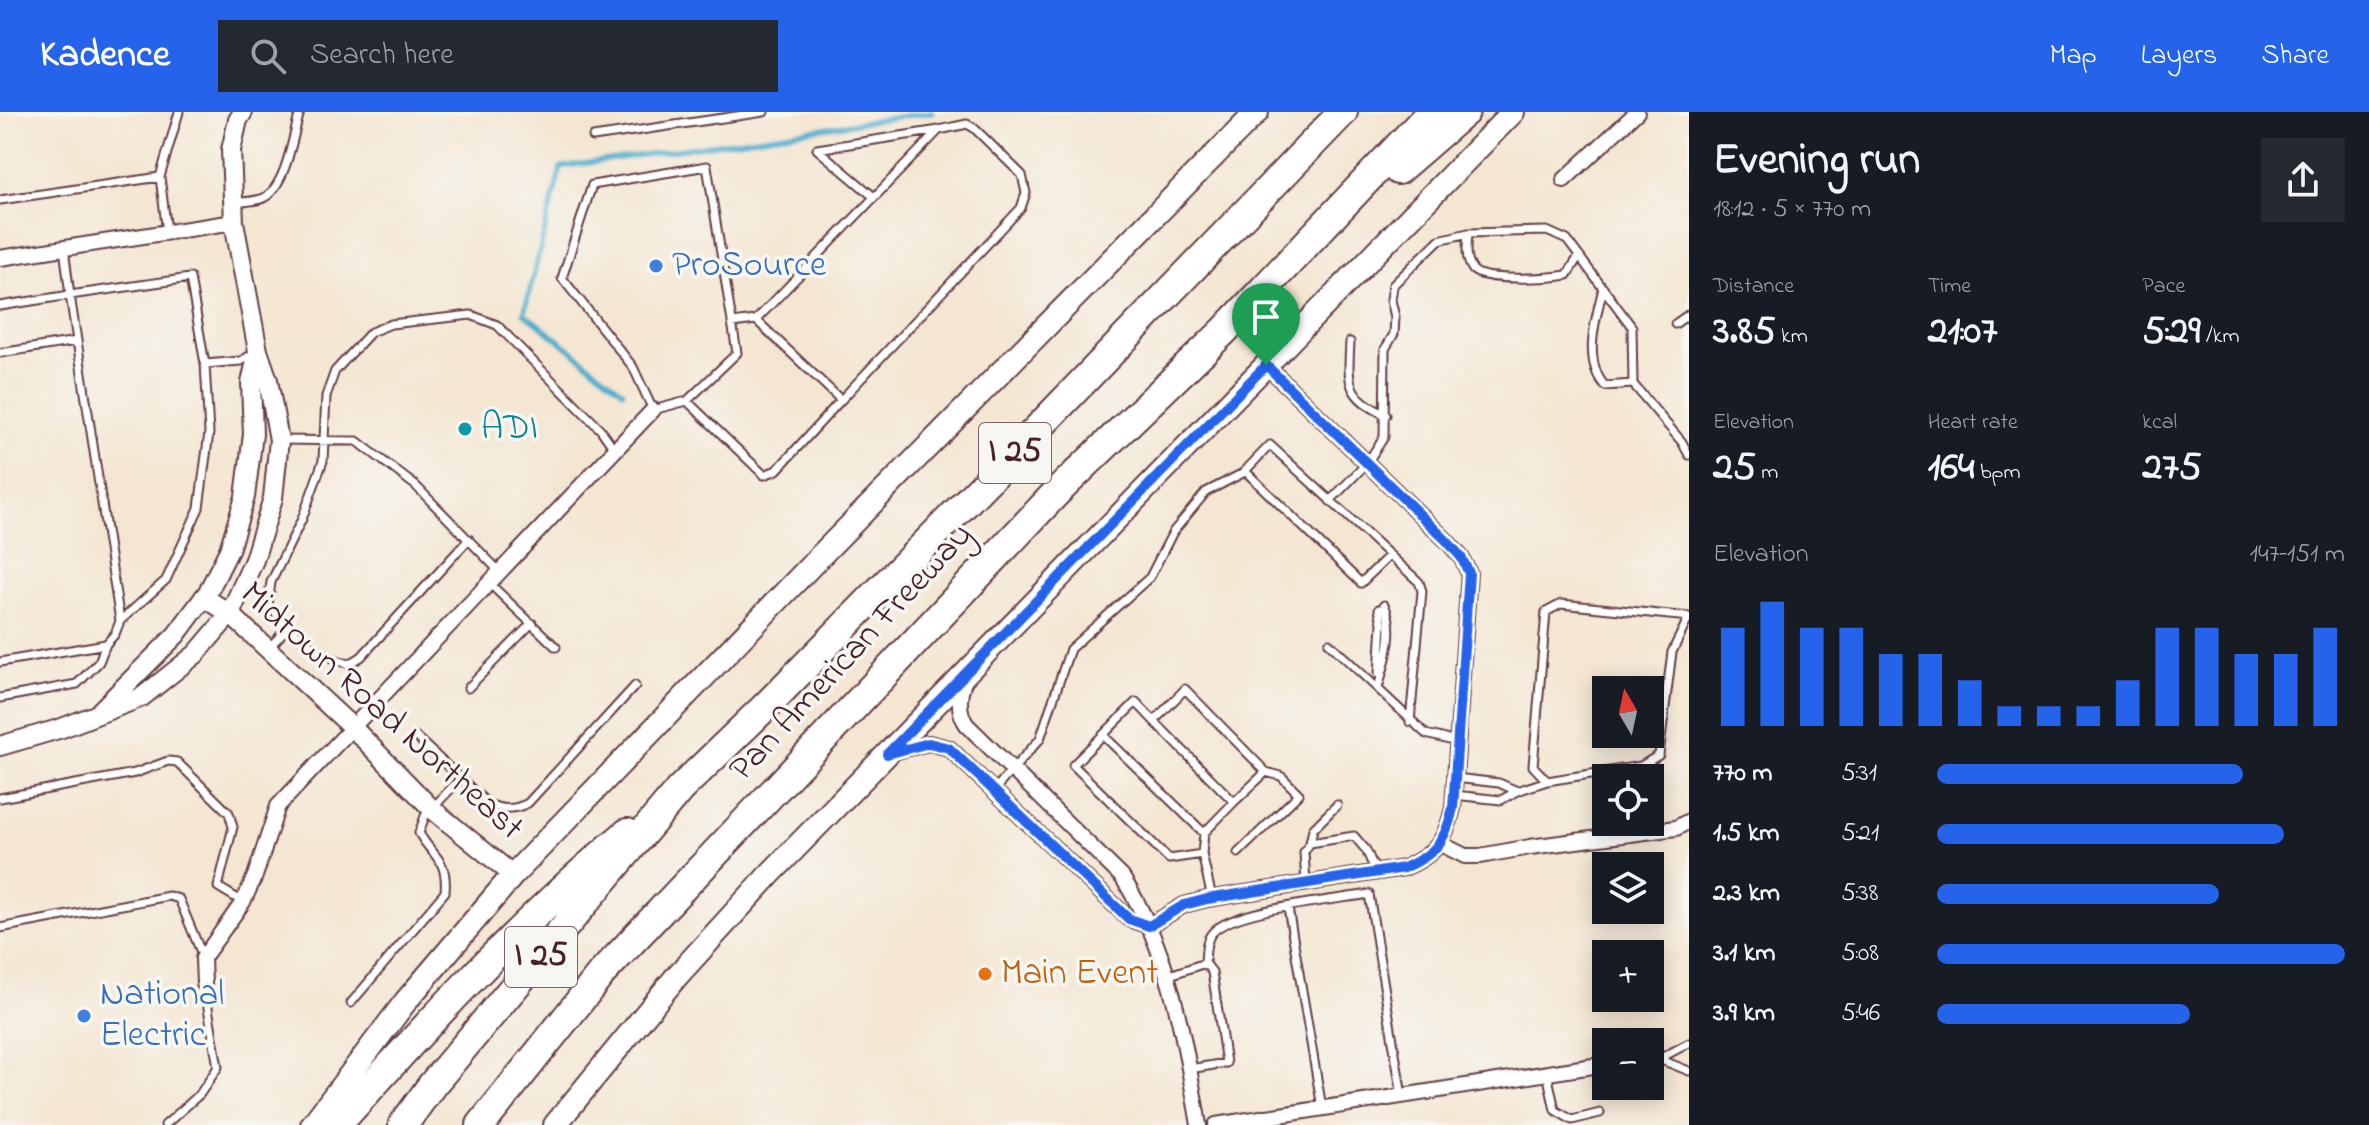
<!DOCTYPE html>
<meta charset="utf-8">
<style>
body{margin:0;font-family:"Indie Flower",sans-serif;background:#242831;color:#f1f3f6;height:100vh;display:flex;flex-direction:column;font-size:30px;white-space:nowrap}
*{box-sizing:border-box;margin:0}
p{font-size:26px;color:#9ea1a6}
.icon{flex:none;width:44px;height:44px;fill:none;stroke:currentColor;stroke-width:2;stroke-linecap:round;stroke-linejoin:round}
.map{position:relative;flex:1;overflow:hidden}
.sheet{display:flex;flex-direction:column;background:#171b24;width:680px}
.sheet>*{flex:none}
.needle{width:52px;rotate:351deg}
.controls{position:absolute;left:1592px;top:564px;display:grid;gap:16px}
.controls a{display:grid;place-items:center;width:72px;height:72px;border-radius:0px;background:#171b24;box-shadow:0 4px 20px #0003;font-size:40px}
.pin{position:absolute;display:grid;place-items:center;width:68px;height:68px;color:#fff;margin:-82px -34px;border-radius:50% 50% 50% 0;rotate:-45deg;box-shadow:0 0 8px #0007}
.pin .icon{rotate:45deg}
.round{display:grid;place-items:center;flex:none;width:84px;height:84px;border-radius:0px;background:#242831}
.overview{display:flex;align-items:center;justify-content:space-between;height:136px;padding:0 24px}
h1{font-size:44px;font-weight:800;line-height:60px}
.metrics{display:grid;grid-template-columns:repeat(3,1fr);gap:12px;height:136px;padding:8px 24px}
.metrics div{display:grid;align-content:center}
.metrics b{font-size:40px;font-weight:800}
.metrics small{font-size:22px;font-weight:400}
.metrics p{font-size:22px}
.chart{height:224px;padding:16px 24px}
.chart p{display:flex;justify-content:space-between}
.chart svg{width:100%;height:144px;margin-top:8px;stroke:#2563eb;stroke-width:6}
ul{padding:0 24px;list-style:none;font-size:26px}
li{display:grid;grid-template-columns:128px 96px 1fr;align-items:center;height:60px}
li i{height:20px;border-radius:10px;background:#2563eb}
header{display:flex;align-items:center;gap:48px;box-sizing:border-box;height:112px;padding:0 40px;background:#2563eb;color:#fff}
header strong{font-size:38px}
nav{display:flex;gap:44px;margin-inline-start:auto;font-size:28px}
.search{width:560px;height:72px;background:#242831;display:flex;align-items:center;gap:20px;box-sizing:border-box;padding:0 28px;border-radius:0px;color:#9ea1a6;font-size:30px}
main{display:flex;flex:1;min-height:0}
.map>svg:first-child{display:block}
</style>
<header>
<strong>Kadence</strong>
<div class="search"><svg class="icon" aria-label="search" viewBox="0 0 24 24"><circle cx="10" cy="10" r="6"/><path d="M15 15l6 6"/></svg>Search here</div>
<nav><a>Map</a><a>Layers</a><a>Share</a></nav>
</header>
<main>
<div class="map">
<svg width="1689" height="1013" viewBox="0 0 1689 1013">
<rect width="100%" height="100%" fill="#f6f6f2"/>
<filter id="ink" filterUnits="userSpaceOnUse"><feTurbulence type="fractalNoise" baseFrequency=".0125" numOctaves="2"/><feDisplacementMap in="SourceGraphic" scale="16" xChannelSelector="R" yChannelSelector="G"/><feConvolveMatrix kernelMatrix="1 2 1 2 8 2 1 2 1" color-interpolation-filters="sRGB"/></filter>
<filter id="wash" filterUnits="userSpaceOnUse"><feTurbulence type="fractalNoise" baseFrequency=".006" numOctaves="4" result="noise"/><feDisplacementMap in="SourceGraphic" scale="32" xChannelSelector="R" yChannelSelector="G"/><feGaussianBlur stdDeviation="1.8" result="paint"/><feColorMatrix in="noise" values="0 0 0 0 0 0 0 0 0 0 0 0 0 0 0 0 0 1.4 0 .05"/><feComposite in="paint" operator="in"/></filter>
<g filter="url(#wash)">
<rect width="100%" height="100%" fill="#f4e6d1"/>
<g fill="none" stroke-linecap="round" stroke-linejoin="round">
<path stroke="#51adcf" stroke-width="5" d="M 623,279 L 524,201 L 561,55 L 932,0"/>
</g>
</g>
<g filter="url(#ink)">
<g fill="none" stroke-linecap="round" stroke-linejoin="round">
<defs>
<path id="service" d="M 593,25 L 764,0
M 707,54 L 737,241 L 687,289 L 653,298 L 633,255 L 562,166 L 592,73 Z
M 0,88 L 160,65
M 235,91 C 245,89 259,90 267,84 C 287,69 293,23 300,0
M 167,120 L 160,65 L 179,0
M 1468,121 C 1467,133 1465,148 1473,158 C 1484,170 1550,166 1567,163 L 1579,144
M 64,136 L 70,183 L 190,166 L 205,252 L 209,321 L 199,396 L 166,468 L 120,509
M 1603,176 C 1596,207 1582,248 1605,274 L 1633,272
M 0,194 L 70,183 L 120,509 L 115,522 L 106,532 L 0,550
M 756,208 L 939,18 L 817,37 L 874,85
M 1675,212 L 1689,202
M 1350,230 C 1348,270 1345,284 1386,303
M 0,241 L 77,229
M 205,252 L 241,249 L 256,240
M 841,288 L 1021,96 L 1026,81 L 1022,63 L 974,16 L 967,12 L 939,18
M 687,289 L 764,363 L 777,358 L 841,288 L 756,208 L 732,211
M 281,328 L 357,329 L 416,374 L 500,460
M 1245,359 L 1361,471 L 1390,443
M 1330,389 L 1367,351 L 1384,325 L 1385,237 L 1394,222 L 1395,205 L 1391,188 L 1393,173 L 1439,128 L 1468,121 L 1547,119 L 1567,128 L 1632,215 L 1633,272 L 1682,330 L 1689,343
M 469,427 L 361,545 L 349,552 C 315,543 291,518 268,493 L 271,470 L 302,407 L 323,349 L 326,284 L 335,259 L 371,220 L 391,212 L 471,203 L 497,213 L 601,318 L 615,338
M 489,471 L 556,535
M 1561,492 L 1689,505 L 1672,540 L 1659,643 L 1641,654 L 1547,669 L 1533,654 L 1546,500 Z
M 1379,497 L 1382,511 L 1379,562
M 1329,531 L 1426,622 L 1457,630
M 268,537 L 288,515
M 468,576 L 532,511
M 1378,576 C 1385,551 1397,517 1384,493
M 0,586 L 77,572 L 99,550 L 106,532
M 1154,609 L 1234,690 L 1266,660
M 1103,623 L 1204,721 L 1202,742
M 415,624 L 487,691 C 500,698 515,698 528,691 L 635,574
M 1455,666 L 1499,671 L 1517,679
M 994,678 L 1040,627 L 1070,537 L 1150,465 L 1173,420 L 1206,380 L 1243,361 L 1270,333 L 1419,470 L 1422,479 L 1410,610
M 1454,683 L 1501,688 L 1517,679 L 1547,669
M 0,686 L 135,661 L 168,649 L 177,650 L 229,701 L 233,715 L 218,775 L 243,790
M 1204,721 L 1234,690
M 1310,731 L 1313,717 L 1337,693
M 1306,771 L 1304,740 L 1310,731 L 1354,724 L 1366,738 L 1376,760
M 1212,786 L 1202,742 L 1169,747 L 1073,653 L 1136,590 L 1154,609 L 1185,577 L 1266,660 L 1281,664 L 1299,682 L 1238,741
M 1288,796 L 1322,996
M 0,816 L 169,784 L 179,787 L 203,845
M 1205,851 C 1206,841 1205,829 1212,821 C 1232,797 1336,788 1369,782 L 1402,984
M 1167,864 L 1205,851 L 1212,860 L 1226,951 L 1189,957
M 351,891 L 445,780 C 448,746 433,746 419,721 L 425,704 L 461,666
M 1659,947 L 1689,931
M 1659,947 L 1689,959
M 1547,961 L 1555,998 L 1572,1008 L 1600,1001
M 165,1013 L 200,982 L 218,955 L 204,872"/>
<path id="minor" d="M 1564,68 L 1637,0
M 0,146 L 234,110
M 965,567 C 959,582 957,599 967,613 L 1122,765 C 1171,840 1184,927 1199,1013
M 893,640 L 929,631 L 949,636 L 1129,807 L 1149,814
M 1441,732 L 1465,744 L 1480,744 L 1530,735 L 1676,716 L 1689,709
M 1149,814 L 1184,793 L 1207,787 L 1404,756 C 1436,742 1445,730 1453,696 L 1469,461 L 1461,445 L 1447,429 L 1266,253
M 204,872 L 203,846 L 243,790 L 255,764 L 278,694 L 653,298
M 1650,947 L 1659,947
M 1216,1013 L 1606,952"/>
<path id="tertiary" d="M 204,485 L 230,502 L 353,616 L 432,697 L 513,763
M 100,599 L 176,523 L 208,480 L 229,438 L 245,385 L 253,322 L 251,271 L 258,240
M 0,634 L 62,616 L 142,585 L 196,542 L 230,502 L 254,448 L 273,386 L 279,328 L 268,268 L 258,239 L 234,110 L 231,38 L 238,8 L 243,0"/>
<path id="secondary" d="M 312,1013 L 406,889 L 513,763 L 827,437 L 1257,0
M 555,1013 L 676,865 L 770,762 L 1513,0"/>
<path id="motorway" d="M 1398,58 L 1465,0
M 337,1013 C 427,912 523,807 627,721
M 403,1013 L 432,973 L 680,677 L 767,593 L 990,366 L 1343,0
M 481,1013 L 602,861 L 1055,382 L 1224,219 L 1431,0"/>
</defs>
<use href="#service" stroke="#643d44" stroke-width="11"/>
<use href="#minor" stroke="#643d44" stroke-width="18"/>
<use href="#tertiary" stroke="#643d44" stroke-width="22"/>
<use href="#secondary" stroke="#643d44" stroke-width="26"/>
<use href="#motorway" stroke="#643d44" stroke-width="32"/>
<use href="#service" stroke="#fff" stroke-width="7"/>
<use href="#minor" stroke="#fff" stroke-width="14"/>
<use href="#tertiary" stroke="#fff" stroke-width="18"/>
<use href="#secondary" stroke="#fff" stroke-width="22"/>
<use href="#motorway" stroke="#fff" stroke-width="28"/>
</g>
</g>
<g fill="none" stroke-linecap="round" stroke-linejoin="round" filter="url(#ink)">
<defs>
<path id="route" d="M 1266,253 L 1447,429 L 1461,445 L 1469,461 L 1453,696 C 1445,730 1436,742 1404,756 L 1207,787 L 1184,793 L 1149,814 L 1129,807 L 949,636 L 929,631 L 887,642 Z"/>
</defs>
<use href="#route" stroke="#fff" stroke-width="16"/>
<use href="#route" stroke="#2563eb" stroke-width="10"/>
</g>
<g fill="#3f7fe0" stroke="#f6f6f2" stroke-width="3">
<circle cx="656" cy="154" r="8"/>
<circle cx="84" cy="904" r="8"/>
</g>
<circle fill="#0f9aa8" stroke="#f6f6f2" stroke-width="3" cx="465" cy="317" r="8"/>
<circle fill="#e8710a" stroke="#f6f6f2" stroke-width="3" cx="985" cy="862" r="8"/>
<g text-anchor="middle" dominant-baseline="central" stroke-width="7" stroke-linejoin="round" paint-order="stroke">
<g fill="#f6f6f2" stroke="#7e6067" stroke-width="2">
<rect x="979" y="311" width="72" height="60" rx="6"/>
<rect x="505" y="815" width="72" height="60" rx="6"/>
</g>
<g font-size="34" font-weight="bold" fill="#4a1f2b">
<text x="1015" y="341">I 25</text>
<text x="541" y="845">I 25</text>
</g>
<g font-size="36" fill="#366cbe" stroke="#f6f6f2" text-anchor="start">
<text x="672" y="154">ProSource</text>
<text x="100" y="883">National<tspan x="100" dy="41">Electric</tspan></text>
</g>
<g font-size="36" fill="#0d838f" stroke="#f6f6f2" text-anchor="start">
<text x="481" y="317">ADI</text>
</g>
<g font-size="36" fill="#4a1f2b" stroke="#f6f6f2">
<text transform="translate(852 541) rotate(-47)">Pan American Freeway</text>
<text transform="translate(381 600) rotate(42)">Midtown Road Northeast</text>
</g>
<g font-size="36" fill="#c56008" stroke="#f6f6f2" text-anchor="start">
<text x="1001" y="862">Main Event</text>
</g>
</g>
</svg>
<div class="controls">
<a><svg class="needle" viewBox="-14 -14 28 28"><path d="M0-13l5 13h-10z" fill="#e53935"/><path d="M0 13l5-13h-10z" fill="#9ea1a6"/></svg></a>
<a><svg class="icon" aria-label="locate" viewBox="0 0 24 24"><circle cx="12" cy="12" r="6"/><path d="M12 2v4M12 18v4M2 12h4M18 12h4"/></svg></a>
<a><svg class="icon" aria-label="layers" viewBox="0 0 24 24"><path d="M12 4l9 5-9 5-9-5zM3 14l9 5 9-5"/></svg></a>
<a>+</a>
<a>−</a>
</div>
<div class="pin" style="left:1266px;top:253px;background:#1e9e55"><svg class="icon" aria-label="arrive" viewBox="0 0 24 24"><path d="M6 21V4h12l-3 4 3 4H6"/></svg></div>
</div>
<section class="sheet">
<div class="overview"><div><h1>Evening run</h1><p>18:12 · 5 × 770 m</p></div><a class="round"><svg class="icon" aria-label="share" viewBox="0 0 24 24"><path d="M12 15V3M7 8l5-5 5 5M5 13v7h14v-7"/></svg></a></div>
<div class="metrics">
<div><p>Distance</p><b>3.85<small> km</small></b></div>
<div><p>Time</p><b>21:07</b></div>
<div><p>Pace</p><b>5:29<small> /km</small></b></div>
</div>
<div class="metrics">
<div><p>Elevation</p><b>25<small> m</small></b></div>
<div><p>Heart rate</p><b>164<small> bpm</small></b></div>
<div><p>kcal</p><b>275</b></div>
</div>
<div class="chart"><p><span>Elevation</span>147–151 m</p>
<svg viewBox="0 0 160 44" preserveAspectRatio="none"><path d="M5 44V14M15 44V6M25 44V14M35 44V14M45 44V22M55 44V22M65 44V30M75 44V38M85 44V38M95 44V38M105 44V30M115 44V14M125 44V14M135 44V22M145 44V22M155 44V14"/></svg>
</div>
<ul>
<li><b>770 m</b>5:31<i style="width:75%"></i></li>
<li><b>1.5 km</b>5:21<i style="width:85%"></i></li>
<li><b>2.3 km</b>5:38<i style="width:69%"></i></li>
<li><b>3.1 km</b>5:08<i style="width:100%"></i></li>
<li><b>3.9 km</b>5:46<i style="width:62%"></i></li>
</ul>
</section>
</main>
